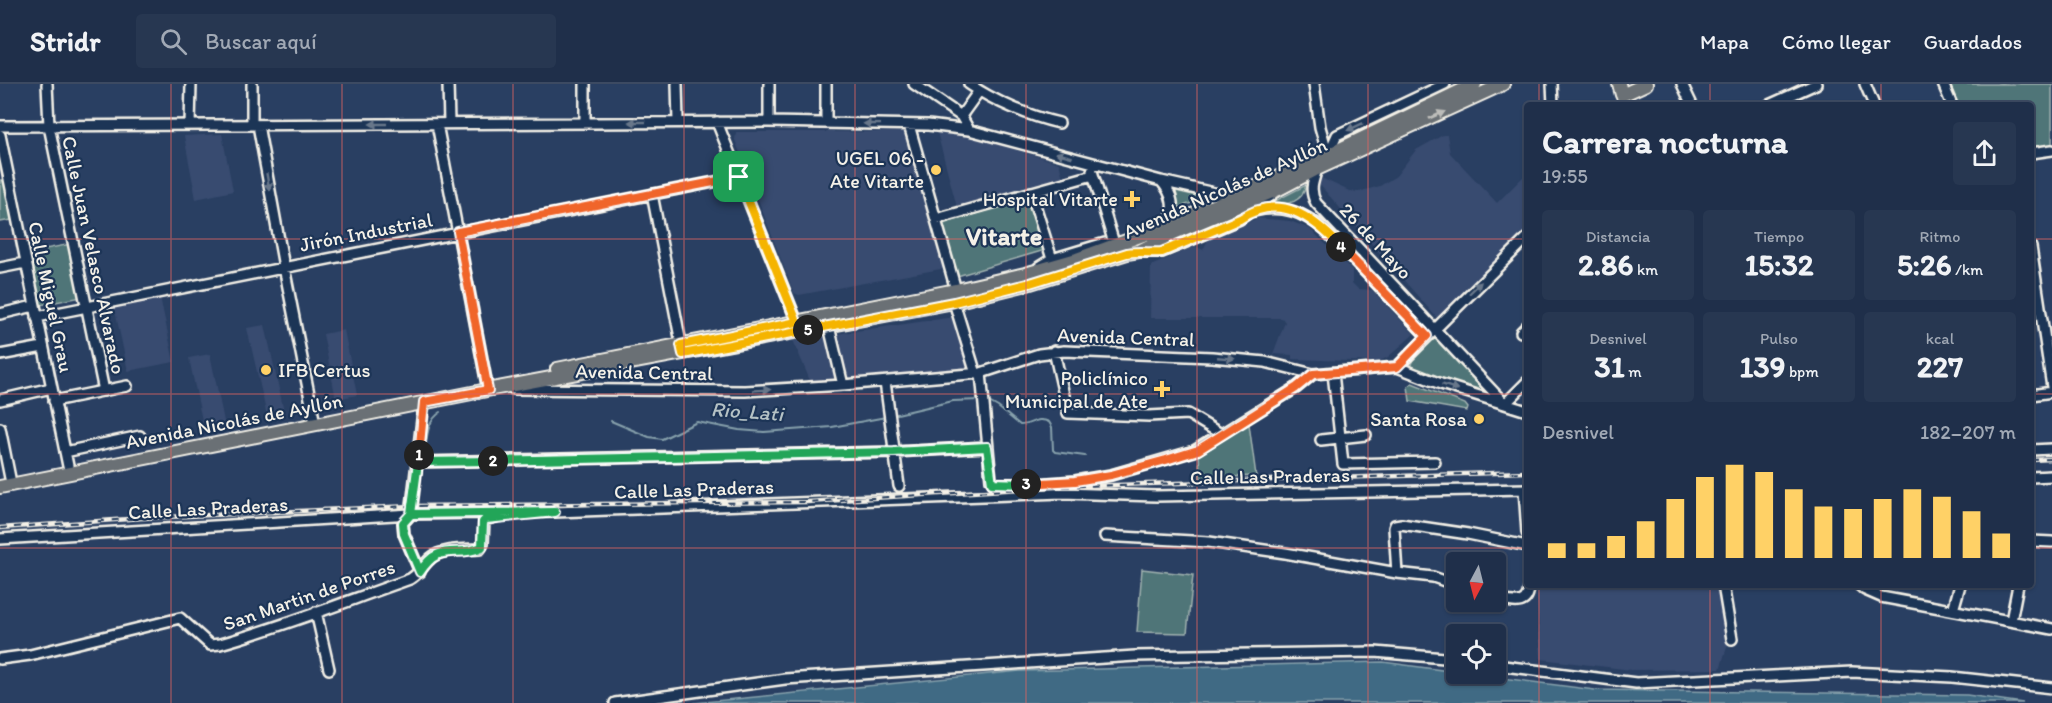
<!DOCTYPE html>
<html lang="es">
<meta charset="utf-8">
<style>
body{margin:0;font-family:Itim,sans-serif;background:#273751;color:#f1f3f6;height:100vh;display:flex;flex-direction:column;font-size:22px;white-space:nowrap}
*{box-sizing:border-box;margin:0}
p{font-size:20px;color:#a1a9b5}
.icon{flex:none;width:33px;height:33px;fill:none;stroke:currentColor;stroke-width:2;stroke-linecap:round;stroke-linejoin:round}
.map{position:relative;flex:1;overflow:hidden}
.sheet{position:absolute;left:1524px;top:18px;width:510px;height:486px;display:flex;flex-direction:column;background:#1f2f4a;border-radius:6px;box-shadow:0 2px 4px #0004,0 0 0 2px #3c4a62}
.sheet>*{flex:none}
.needle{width:39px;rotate:187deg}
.tools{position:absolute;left:1446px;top:468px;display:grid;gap:12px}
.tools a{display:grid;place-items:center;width:60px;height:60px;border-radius:6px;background:#1f2f4a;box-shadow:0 2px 4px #0004,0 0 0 2px #3c4a62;font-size:30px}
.pin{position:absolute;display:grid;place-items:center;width:51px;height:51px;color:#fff;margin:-26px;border-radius:12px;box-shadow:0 3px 9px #0006}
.km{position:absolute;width:30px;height:30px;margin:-15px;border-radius:50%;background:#222;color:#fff;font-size:16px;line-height:30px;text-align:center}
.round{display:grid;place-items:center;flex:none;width:63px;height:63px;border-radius:6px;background:#273751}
.head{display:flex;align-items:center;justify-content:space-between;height:102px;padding:0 18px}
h1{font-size:33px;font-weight:700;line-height:45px}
.stats{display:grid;grid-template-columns:repeat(3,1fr);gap:9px;height:102px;padding:6px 18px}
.stats div{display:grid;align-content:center;border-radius:6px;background:#273751;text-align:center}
.stats b{font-size:30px;font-weight:700}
.stats small{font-size:16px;font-weight:400}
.stats p{font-size:16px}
.chart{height:168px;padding:12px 18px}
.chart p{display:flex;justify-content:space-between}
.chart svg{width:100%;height:108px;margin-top:6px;stroke:#ffd166;stroke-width:6}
header{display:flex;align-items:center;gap:36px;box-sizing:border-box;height:84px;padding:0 30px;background:#1f2f4a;border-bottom:2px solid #3c4a62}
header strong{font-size:28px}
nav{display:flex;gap:33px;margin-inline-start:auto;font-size:21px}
.search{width:420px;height:54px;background:#273751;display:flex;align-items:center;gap:15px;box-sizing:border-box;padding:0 21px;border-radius:6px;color:#a1a9b5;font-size:22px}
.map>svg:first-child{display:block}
</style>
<header>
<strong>Stridr</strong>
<div class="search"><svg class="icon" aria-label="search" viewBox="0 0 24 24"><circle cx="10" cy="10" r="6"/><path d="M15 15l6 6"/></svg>Buscar aquí</div>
<nav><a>Mapa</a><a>Cómo llegar</a><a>Guardados</a></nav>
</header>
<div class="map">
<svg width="2052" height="619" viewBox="0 0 2052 619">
<rect width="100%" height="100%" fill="#293f62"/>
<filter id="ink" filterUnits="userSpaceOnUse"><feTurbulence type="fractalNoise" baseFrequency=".0167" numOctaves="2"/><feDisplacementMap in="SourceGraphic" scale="12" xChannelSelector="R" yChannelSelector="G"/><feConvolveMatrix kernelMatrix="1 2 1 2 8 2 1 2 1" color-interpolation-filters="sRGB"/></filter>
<g filter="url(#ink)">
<path fill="#384b70" d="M 736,48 L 904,48 L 946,184 L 799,211 L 794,209 L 735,56 Z
M 937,48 L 987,57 L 1059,79 L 1063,94 L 957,123 Z
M 222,50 L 233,107 L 196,115 L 184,52 Z
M 1443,51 L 1447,51 L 1450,69 L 1497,119 L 1527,89 L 1527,147 L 1438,235 L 1318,99 L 1321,94 L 1349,107 L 1358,108 L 1380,102 L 1396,92 L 1416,66 Z
M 1257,134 L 1290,137 L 1310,145 L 1352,186 L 1352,199 L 1358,205 L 1372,206 L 1414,250 L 1388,273 L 1378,278 L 1292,275 L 1292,271 L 1273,270 L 1285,238 L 1282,234 L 1150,234 L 1151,182 L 1195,162 L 1203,166 L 1208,156 Z
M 160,213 L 174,278 L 128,287 L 114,222 Z
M 954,233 L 969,284 L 848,294 L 835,250 Z
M 265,241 L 284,328 L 267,332 L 247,244 Z
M 344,246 L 357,311 L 336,315 L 323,250 Z
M 826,250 L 838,296 L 811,299 L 793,256 Z
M 210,270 L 225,342 L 204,346 L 189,274 Z
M 1536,501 L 1718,501 L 1728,560 L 1720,585 L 1632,586 L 1541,575 Z"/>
<path fill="#4f7578" stroke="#a2b3b0" stroke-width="1.5" d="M 1948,0 L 2052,0 L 2052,62 L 2031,64 L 2031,21 L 1957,21 Z
M 4,95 L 12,136 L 0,138 L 0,96 Z
M 1306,101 C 1303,117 1288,123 1273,118 Z
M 1176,107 L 1201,113 L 1202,115 L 1178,124 Z
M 1030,114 L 1045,166 L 957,192 L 942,140 Z
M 71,160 L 82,213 L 40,221 L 29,168 Z
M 1434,253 L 1439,254 L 1485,302 L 1480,309 L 1414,287 L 1411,280 L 1413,276 Z
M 1412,299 L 1465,320 L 1468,324 L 1467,327 L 1410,317 L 1408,302 Z
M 1249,340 L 1256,392 L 1200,394 L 1199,368 Z
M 1142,485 L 1193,491 L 1187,549 L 1137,548 Z"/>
<path fill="#3f6b84" stroke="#87a1ac" stroke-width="1.5" d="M 1383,578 L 1456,588 L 1456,590 L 1471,590 L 1595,606 L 1967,611 L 2023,619 L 694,619 L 1020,587 Z"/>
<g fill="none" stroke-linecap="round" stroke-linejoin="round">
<path stroke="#87a1ac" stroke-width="2" d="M 989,318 L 998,323 L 1020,341 C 1031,341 1037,332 1049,338 L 1052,343 L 1053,366 L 1055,368 L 1085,372
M 893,331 L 953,317 L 980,316
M 611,337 L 649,353 L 662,355 L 697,338 L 739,346 L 764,348 L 832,343 L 886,333
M 425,370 C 427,355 426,337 441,328"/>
<defs>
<path id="minor" d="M 47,0 L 49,42 L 104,307
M 448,0 L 449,39
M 677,0 L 678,38
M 769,0 L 769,38
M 914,0 L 961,32 L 969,46
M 969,0 C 995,18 1029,32 1059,39
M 1314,0 L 1320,43 L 1328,71
M 1552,0 L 1553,21
M 1682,0 L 1692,21
M 1865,0 L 1874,21
M 1943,0 L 1952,21
M 1769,21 L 1816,0
M 961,32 L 979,7
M 585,38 L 585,0
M 717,38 L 797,238
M 826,39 L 826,0
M 437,40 L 488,306
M 190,41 L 191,0
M 252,41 L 252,0
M 258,41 L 284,183 L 315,340
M 909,41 L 956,206
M 0,42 L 769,38 L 928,41 L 969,46 L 1161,97 L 1232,113
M 0,51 L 68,382
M 2031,69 L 2052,66
M 1328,71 L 1337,51 L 1445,0
M 1317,85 C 1313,97 1309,107 1316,119 L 1505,320
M 1092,87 L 1113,156
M 1161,97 C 1174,111 1174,123 1170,141
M 1031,108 L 1052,175
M 652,110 L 682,264
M 1254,127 C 1283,120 1303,128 1325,146 L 1427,252
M 936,135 L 1093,91
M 2031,163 L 2052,303
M 1137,168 L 1162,168 L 1179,161 L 1240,135 L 1271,112
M 1039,183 L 1052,175 L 1105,159
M 0,184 L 25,179
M 954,218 L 976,290
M 0,230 L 34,222
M 37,233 L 739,93
M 829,242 L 842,297
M 1521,248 L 1527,242
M 1054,267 L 1068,329 L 1149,332 L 1188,330 L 1221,350
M 0,271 L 43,263
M 1397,283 L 1441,300 L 1527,327
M 981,289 L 991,396 L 994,400 L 1036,400 L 1075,397 L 1111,391 L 1194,367 L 1296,304 L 1313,290
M 1333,289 L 1343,380 L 1435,378
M 885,298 L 899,402
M 513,305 L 745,307 L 843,301 L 981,289 L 1039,270 L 1064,267 L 1212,273 L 1265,278 L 1313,290 L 1397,283 L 1527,154
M 2031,311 L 2052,308
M 0,316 L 51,304
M 54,317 L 127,302
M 1505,320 L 1527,298
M 0,344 L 10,394
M 1321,356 L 1366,351
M 2031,366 L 2052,365
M 65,368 L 140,352
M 418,378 L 894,368 L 987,363
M 2031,393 L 2052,392
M 1524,405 L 1527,449
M 1105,452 L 1209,458 L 1285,469 L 1397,489 L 1433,493 L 1456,501
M 0,455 L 411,430 L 555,428 L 1062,409 L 1156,412 L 1527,405
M 2031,457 L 2052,458
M 420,488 L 404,450 L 403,439 L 411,430 L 424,318
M 1397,489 L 1394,444 L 1395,441 L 1401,440 L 1468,450 L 1527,462
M 1723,501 L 1732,555
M 1859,501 L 1865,506 L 1881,513 L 2052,545
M 1496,515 C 1512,518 1529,525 1529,501
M 1953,526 L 1960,501
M 316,528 L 329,585
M 2011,537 L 2018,501
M 0,575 L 30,571 L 180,534 L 210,561 L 220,560 C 285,542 347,517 410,495 C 420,489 423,481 431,474 C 442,464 465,466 480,465 L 483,460 L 484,436 L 495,433
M 1496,581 L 1636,599 L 1852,588 L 1952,593 L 2052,604
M 615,619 L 785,595 L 1135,572 L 1375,568 L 1456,575"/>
<path id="major" d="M 1619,0 L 1622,11 L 1646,0
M 557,285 L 956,206 L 1025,190 L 1077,175 L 1162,144 L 1199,128 L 1328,71 L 1475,0
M 0,403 L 492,305 L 954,218 L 1027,200 L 1127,169 L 1139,167 L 1174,149 L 1279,105 L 1317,85 L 1503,0"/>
</defs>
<use href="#minor" stroke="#f4f1e8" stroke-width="14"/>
<use href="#major" stroke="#f4f1e8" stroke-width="16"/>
<use href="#minor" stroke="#1d3557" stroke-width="9"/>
<use href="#major" stroke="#6a7074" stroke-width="12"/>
<defs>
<path id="rail" d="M 2031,376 L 2052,375
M 0,444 L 143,434 L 412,422 L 807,418 L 1054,403 L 1527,388"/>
</defs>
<use href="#rail" stroke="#f4f1e8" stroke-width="4.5"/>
<use href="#rail" stroke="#1d3557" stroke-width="2" stroke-dasharray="7" stroke-linecap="butt"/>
</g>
<defs><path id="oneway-solid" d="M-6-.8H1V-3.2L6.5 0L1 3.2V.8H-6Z" transform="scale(1.5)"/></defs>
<use fill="#bdbdba" href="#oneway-solid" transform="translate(1437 31) rotate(-24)"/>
<g fill="#68778a">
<use href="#oneway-solid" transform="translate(637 38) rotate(-180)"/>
<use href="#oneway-solid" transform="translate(378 40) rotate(180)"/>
<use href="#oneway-solid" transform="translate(872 40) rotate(-179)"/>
<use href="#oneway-solid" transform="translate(1355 43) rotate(155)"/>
<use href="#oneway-solid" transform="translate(1064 71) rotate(-165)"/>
<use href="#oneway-solid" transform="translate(268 98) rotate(80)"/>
<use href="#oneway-solid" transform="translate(1475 204) rotate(-44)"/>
<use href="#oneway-solid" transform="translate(1226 274) rotate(5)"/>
<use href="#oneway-solid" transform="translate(1450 303) rotate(18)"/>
<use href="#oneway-solid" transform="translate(762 306) rotate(-3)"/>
</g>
</g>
<g fill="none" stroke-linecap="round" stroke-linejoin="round" filter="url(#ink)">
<defs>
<path id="split-1" d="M 419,371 L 424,318 L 488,306 L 458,148 L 739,93"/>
<path id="split-2" d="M 419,371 L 412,422 L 411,430 L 403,439 L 404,450 L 420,488 C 440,456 456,475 482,463 L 483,438 L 486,435 L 555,428 L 411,430 L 418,378 L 493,377"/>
<path id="split-3" d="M 493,377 L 894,368 L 987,363 L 992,399 L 1026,400"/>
<path id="split-4" d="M 1026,400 L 1075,397 L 1111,391 L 1166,376 L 1198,366 L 1296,304 L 1313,290 L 1397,283 L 1427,252 L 1341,163"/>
<path id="split-5" d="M 808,246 L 954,218 L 1027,200 L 1127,169 C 1139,167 1150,169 1162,168 L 1240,135 C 1280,108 1313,133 1341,163"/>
<path id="split-6" d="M 739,93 L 797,238 L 681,261 L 683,270 L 808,246"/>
</defs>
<use href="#split-1" stroke="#fff" stroke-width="12"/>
<use href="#split-2" stroke="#fff" stroke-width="12"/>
<use href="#split-3" stroke="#fff" stroke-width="12"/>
<use href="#split-4" stroke="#fff" stroke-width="12"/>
<use href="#split-5" stroke="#fff" stroke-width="12"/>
<use href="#split-6" stroke="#fff" stroke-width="12"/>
<use href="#split-1" stroke="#f0652b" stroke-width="8"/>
<use href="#split-2" stroke="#22a559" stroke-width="8"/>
<use href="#split-3" stroke="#22a559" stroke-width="8"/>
<use href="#split-4" stroke="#f0652b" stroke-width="8"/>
<use href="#split-5" stroke="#f5b400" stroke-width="8"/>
<use href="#split-6" stroke="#f5b400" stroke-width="8"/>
</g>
<path fill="none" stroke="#df6462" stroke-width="1.5" stroke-opacity="0.55" d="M 171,0 L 171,619M 342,0 L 342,619M 513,0 L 513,619M 684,0 L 684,619M 855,0 L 855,619M 1026,0 L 1026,619M 1197,0 L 1197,619M 1368,0 L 1368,619M 1539,0 L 1539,21M 1710,0 L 1710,21M 1881,0 L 1881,21M 0,155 L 1527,155M 2031,155 L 2052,155M 0,310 L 1527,310M 2031,310 L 2052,310M 0,464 L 1527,464M 2031,464 L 2052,464M 1539,501 L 1539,619M 1710,501 L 1710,619M 1881,501 L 1881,619"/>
<g fill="#ffd166" stroke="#1d3557" stroke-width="2">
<circle cx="936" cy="86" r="6"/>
<path d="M1129 106h6v6h6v6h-6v6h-6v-6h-6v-6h6z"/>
<circle cx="266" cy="286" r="6"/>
<path d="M1159 296h6v6h6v6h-6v6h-6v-6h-6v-6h6z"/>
<circle cx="1479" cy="335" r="6"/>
</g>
<g text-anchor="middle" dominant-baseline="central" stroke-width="4.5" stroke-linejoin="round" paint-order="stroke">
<g font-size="20" fill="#f4f1e8" stroke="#1d3557" text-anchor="end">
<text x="924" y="74">UGEL 06 -<tspan x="924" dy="23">Ate Vitarte</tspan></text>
<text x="1118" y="115">Hospital Vitarte</text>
<text x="278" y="286" text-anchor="start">IFB Certus</text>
<text x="1148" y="294">Policlínico<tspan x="1148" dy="23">Municipal de Ate</tspan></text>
<text x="1467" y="335">Santa Rosa</text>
</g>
<g font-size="20" fill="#f4f1e8" stroke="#1d3557">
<text transform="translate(1225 104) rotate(-24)">Avenida Nicolás de Ayllón</text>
<text transform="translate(366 148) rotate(-11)">Jirón Industrial</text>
<text transform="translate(1376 157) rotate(47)">26 de Mayo</text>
<text transform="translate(94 171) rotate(78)">Calle Juan Velasco Alvarado</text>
<text transform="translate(51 213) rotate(78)">Calle Miguel Grau</text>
<text transform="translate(1126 253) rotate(2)">Avenida Central</text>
<text transform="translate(644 288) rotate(1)">Avenida Central</text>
<text transform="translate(234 337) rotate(-11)">Avenida Nicolás de Ayllón</text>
<text transform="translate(1270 392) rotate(-1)">Calle Las Praderas</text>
<text transform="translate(694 405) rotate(-2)">Calle Las Praderas</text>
<text transform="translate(208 424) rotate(-3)">Calle Las Praderas</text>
<text transform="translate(309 511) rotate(-19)">San Martin de Porres</text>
</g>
<g font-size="21" font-style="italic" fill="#b5c2c5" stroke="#1d3557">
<text transform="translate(747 327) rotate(4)">Rio_Lati</text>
</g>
<g font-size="26" font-weight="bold" fill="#f4f1e8" stroke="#1d3557">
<text x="1004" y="152">Vitarte</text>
</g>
</g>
</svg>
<div class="tools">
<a><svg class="needle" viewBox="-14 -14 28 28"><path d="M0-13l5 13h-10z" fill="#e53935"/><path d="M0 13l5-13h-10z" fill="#a1a9b5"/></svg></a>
<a><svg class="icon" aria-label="locate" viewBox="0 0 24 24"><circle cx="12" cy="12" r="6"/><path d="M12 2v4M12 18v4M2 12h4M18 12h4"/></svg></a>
</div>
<div class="pin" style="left:739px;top:93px;background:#1e9e55"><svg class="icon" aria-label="arrive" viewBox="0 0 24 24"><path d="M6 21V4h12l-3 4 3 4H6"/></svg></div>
<b class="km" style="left:419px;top:371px">1</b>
<b class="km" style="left:493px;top:377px">2</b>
<b class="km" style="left:1026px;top:400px">3</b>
<b class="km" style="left:1341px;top:163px">4</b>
<b class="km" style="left:808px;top:246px">5</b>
<section class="sheet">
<div class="head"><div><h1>Carrera nocturna</h1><p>19:55</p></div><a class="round"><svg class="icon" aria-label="share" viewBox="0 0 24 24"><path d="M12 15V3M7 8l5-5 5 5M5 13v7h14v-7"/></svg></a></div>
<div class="stats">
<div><p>Distancia</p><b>2.86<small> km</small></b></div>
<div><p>Tiempo</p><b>15:32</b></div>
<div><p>Ritmo</p><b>5:26<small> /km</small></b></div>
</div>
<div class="stats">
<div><p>Desnivel</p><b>31<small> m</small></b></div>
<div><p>Pulso</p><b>139<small> bpm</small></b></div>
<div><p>kcal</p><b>227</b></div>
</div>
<div class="chart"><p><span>Desnivel</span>182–207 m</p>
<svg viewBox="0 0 160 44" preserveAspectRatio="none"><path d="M5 44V38M15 44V38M25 44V35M35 44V29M45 44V20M55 44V11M65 44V6M75 44V9M85 44V16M95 44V23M105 44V24M115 44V20M125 44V16M135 44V19M145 44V25M155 44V34"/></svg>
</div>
</section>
</div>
